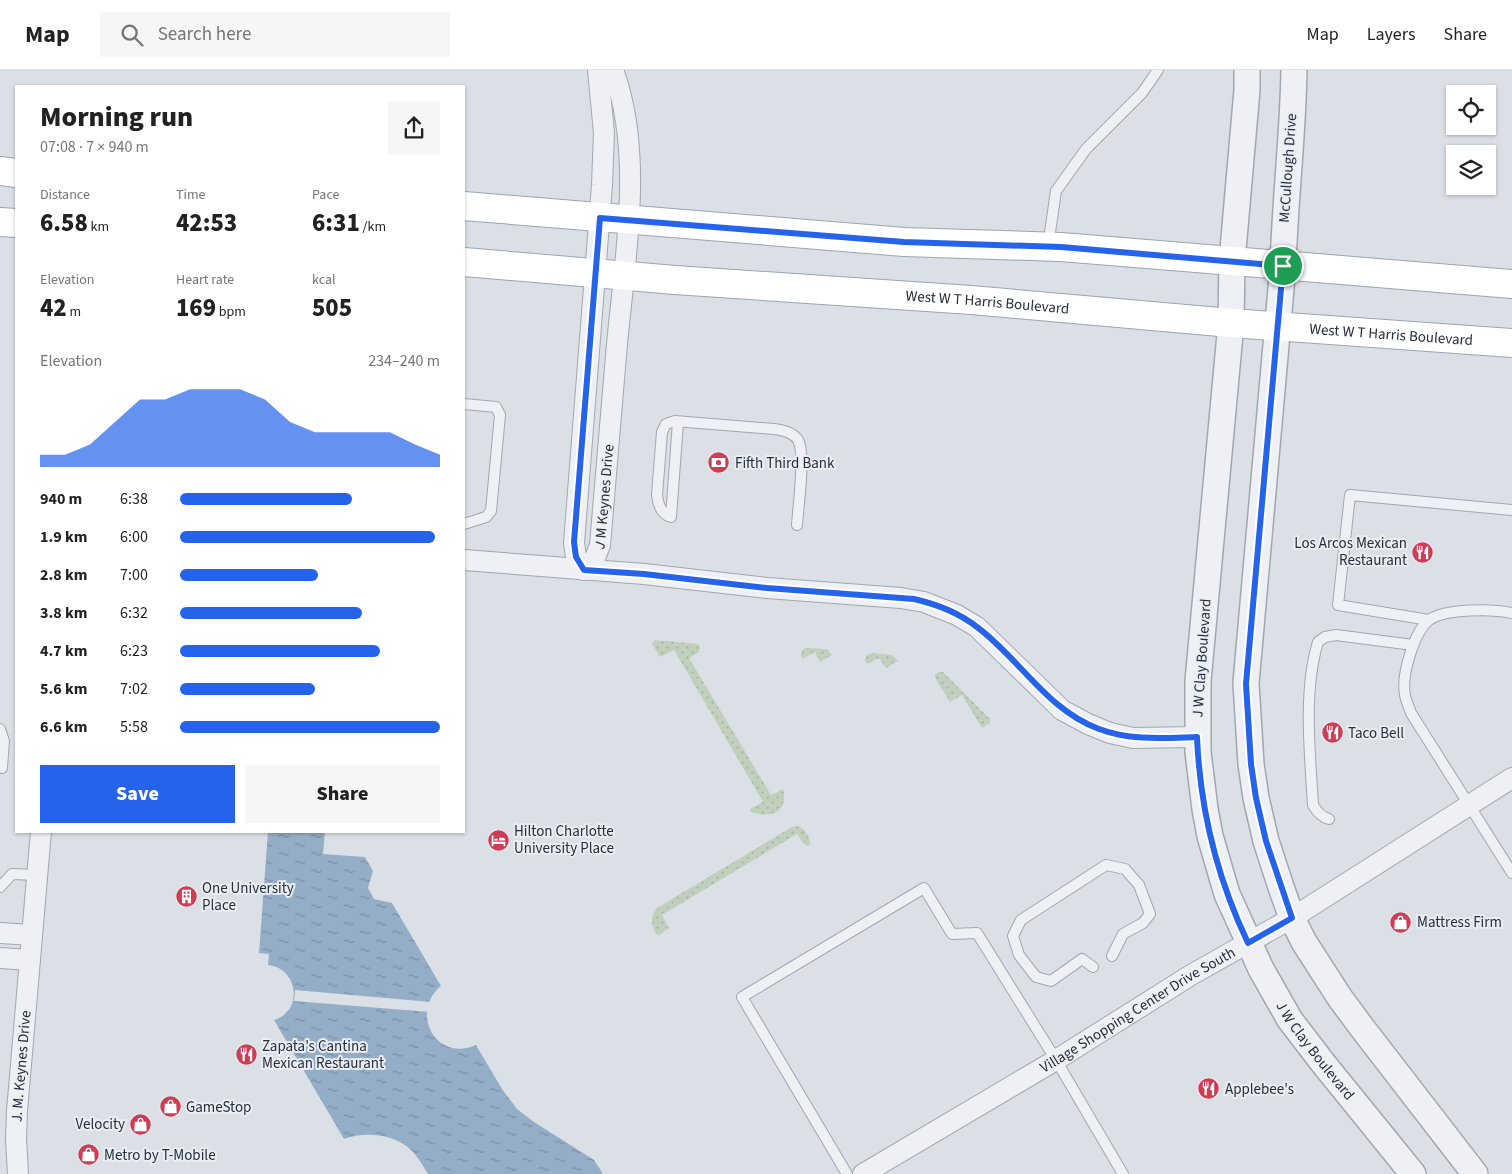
<!DOCTYPE html>
<meta charset="utf-8">
<style>
body{margin:0;font-family:"Source Sans 3",sans-serif;background:#f6f6f6;color:#222;height:100vh;display:flex;flex-direction:column;font-size:19px;white-space:nowrap}
*{box-sizing:border-box;margin:0}
p{font-size:16px;color:#767676}
.icon{flex:none;width:28px;height:28px;fill:none;stroke:currentColor;stroke-width:2;stroke-linecap:round;stroke-linejoin:round}
.map{position:relative;flex:1;overflow:hidden}
.drawer{position:absolute;left:15px;top:15px;width:450px;height:748px;display:flex;flex-direction:column;background:#fff;border-radius:0px;box-shadow:0 1px 4px #0004}
.drawer>*{flex:none}
.fabs{position:absolute;left:1446px;top:15px;display:grid;gap:10px}
.fabs a{display:grid;place-items:center;width:50px;height:50px;border-radius:0px;background:#fff;box-shadow:0 1px 4px #0004;font-size:25px}
.pin{position:absolute;display:grid;place-items:center;width:42px;height:42px;color:#fff;margin:-21px;border:2px solid #fff;border-radius:50%;box-shadow:0 1px 5px #0007}
.round{display:grid;place-items:center;flex:none;width:52px;height:52px;border-radius:0px;background:#f6f6f6}
.summary{display:flex;align-items:center;justify-content:space-between;height:85px;padding:0 25px}
h1{font-size:28px;font-weight:800;line-height:38px}
.stats{display:grid;grid-template-columns:repeat(3,1fr);gap:8px;height:85px;padding:5px 25px}
.stats div{display:grid;align-content:center}
.stats b{font-size:25px;font-weight:800}
.stats small{font-size:14px;font-weight:400}
.stats p{font-size:14px}
.chart{height:140px;padding:10px 25px}
.chart p{display:flex;justify-content:space-between}
.chart svg{width:100%;height:90px;margin-top:5px;fill:#2563eb;opacity:.7}
.cta{display:flex;gap:10px;margin-top:auto;padding:10px 25px}
.cta a{flex:1;height:58px;border-radius:0px;background:#2563eb;color:#fff;font-size:20px;font-weight:800;line-height:58px;text-align:center}
.cta a+a{background:#f6f6f6;color:#222}
ul{padding:0 25px;list-style:none;font-size:16px}
li{display:grid;grid-template-columns:80px 60px 1fr;align-items:center;height:38px}
li i{height:12px;border-radius:6px;background:#2563eb}
header{display:flex;align-items:center;gap:30px;box-sizing:border-box;height:70px;padding:0 25px;background:#fff;border-bottom:1px solid #e0e0e0}
header strong{font-size:24px}
nav{display:flex;gap:28px;margin-inline-start:auto;font-size:18px}
.search{width:350px;height:45px;background:#f6f6f6;display:flex;align-items:center;gap:12px;box-sizing:border-box;padding:0 18px;border-radius:0px;color:#767676;font-size:19px}
.map>svg:first-child{display:block}
</style>
<header>
<strong>Map</strong>
<div class="search"><svg class="icon" aria-label="search" viewBox="0 0 24 24"><circle cx="10" cy="10" r="6"/><path d="M15 15l6 6"/></svg>Search here</div>
<nav><a>Map</a><a>Layers</a><a>Share</a></nav>
</header>
<div class="map">
<svg width="1512" height="1104" viewBox="0 0 1512 1104">
<defs>
<pattern id="grass-dots" width="8" height="8" patternUnits="userSpaceOnUse" patternTransform="scale(1.25)"><rect width="8" height="8" fill="#c1d0bc"/><path d="M2 2h.1M6 6h.1" fill="none" stroke="#a6b3a2" stroke-width="1.8" stroke-linecap="round"/></pattern>
<pattern id="water-ripples" width="26" height="14" patternUnits="userSpaceOnUse" patternTransform="scale(1.25)"><rect width="26" height="14" fill="#95aec7"/><path d="M2 4q2-2 4 0t4 0M15 11q2-2 4 0t4 0" fill="none" stroke="#798ea3"/></pattern>
</defs>
<rect width="100%" height="100%" fill="#dbe0e6"/>
<path fill="url(#grass-dots)" d="M 655,570 L 698,574 L 700,577 L 699,582 L 689,588 L 771,725 L 783,719 C 789,742 771,749 751,742 L 750,739 L 763,732 L 674,580 L 660,587 L 652,574 Z
M 807,578 L 827,579 L 832,585 L 820,592 L 815,582 L 802,589 L 801,584 L 803,579 Z
M 872,583 L 892,585 L 898,591 L 886,598 L 879,588 L 867,594 L 865,590 L 867,585 Z
M 938,602 L 943,602 L 990,649 L 990,653 L 982,658 L 962,625 L 950,632 L 935,608 L 935,605 Z
M 798,756 C 805,759 810,766 810,774 L 807,776 L 804,774 L 797,764 L 662,845 L 669,858 L 659,865 L 656,864 C 651,854 650,847 657,838 L 792,757 Z"/>
<path fill="url(#water-ripples)" d="M 268,761 L 325,761 L 323,784 L 365,787 L 373,801 L 368,818 L 374,829 L 392,833 L 441,916 C 409,942 436,993 476,975 L 502,1019 L 517,1039 L 534,1052 L 594,1090 L 603,1104 L 428,1104 C 423,1096 418,1087 412,1081 C 396,1064 365,1061 344,1069 L 274,950 C 304,941 298,898 268,895 L 269,884 L 259,883 Z"/>
<path fill="#dbe0e6" d="M 295,920 L 431,932 L 429,942 L 294,931 Z"/>
<g fill="none" stroke-linecap="round" stroke-linejoin="round">
<defs>
<path id="service" d="M 1048,176 L 1056,121 L 1086,79 L 1142,23 L 1158,0
M 464,334 L 496,337 L 500,345 L 491,441 L 486,447 L 464,454
M 678,352 L 671,447 C 661,444 658,435 657,425 L 662,362 L 666,354 L 675,351 L 774,359 C 783,360 793,362 798,370 C 806,384 798,437 797,455
M 1512,543 C 1493,539 1446,538 1429,550 C 1414,562 1401,606 1405,625 C 1406,631 1409,637 1411,643 L 1512,803
M 1429,550 L 1338,535 L 1350,425 L 1512,440
M 0,659 L 4,671 L 2,698
M 1329,749 C 1321,747 1317,742 1313,735 C 1310,684 1303,621 1318,572 L 1325,567 L 1336,565 L 1413,575
M 0,817 L 12,804 L 37,805
M 1093,897 L 1082,889 L 1051,911 L 1036,907 L 1019,885 L 1013,866 L 1021,850 L 1106,795 L 1125,799 L 1139,815 L 1150,844 L 1143,853 L 1123,864 L 1112,886
M 847,1104 L 742,927 L 924,818 L 952,864 L 977,863 L 1056,990 L 1123,1104"/>
<g id="minor">
<path d="M 464,490 L 644,504 L 767,518 L 901,528 L 924,532 L 957,545 L 977,557 L 1062,640 L 1088,654 L 1110,663 L 1133,668 L 1197,667"/>
<path id="s1" d="M 584,500 L 595,488 L 600,475 C 606,408 611,341 617,274 C 625,188 644,82 613,0"/>
<path d="M 584,500 L 576,487 L 574,473 L 602,115 L 604,63 L 598,0"/>
<path d="M 0,863 L 32,865"/>
<path d="M 0,888 L 30,890"/>
<path id="s2" d="M 18,1104 L 16,1069 L 17,1041 L 41,761"/>
<path id="s3" d="M 863,1104 L 1056,990 L 1191,905 L 1292,848 L 1512,708"/>
</g>
<g id="tertiary">
<path id="s4" d="M 1247,0 L 1247,20 L 1232,191 L 1231,253 L 1198,611 L 1198,682 L 1205,739 L 1210,766 L 1227,824 L 1261,899 L 1290,950 L 1323,993 L 1413,1104"/>
<path d="M 1294,0 C 1293,65 1285,130 1283,196 L 1246,613 L 1251,694 L 1256,728 L 1266,771 L 1281,817 L 1292,848 L 1304,872 L 1340,928 L 1363,959 L 1475,1104"/>
</g>
<g id="primary">
<path d="M 0,101 L 16,103"/>
<path d="M 464,136 L 904,172 L 1061,177 L 1512,214"/>
<path d="M 0,152 L 16,153"/>
<path id="s5" d="M 464,192 L 675,210 L 971,230 L 1231,253 L 1512,273"/>
</g>
</defs>
<use href="#service" stroke="#a1a7b0" stroke-width="12"/>
<use href="#minor" stroke="#a1a7b0" stroke-width="22"/>
<use href="#tertiary" stroke="#a1a7b0" stroke-width="28"/>
<use href="#primary" stroke="#9ba4b2" stroke-width="30"/>
<use href="#service" stroke="#eef0f4" stroke-width="10"/>
<use href="#minor" stroke="#eef0f4" stroke-width="20"/>
<use href="#tertiary" stroke="#eef0f4" stroke-width="25"/>
<use href="#primary" stroke="#fff" stroke-width="28"/>
</g>
<g fill="none" stroke-linecap="round" stroke-linejoin="round">
<defs>
<path id="route" d="M 600,148 L 904,172 L 1061,177 L 1283,196 L 1246,614 L 1251,694 L 1256,728 L 1266,771 L 1292,848 L 1248,873 C 1217,808 1200,739 1197,667 C 1164,668 1131,671 1099,659 C 1047,640 1020,589 977,557 C 959,543 936,534 914,529 L 767,518 L 644,504 L 584,500 L 576,487 L 574,472 Z"/>
</defs>
<use href="#route" stroke="#fff" stroke-width="10"/>
<use href="#route" stroke="#2563eb" stroke-width="6"/>
</g>
<defs>
<symbol id="bank-disc" viewBox="-11 -11 22 22"><circle r="9.5" fill="#ce3d54" stroke="#eaeef4"/><path d="M-6-4H6V4H-6ZM0-2.3a2.3 2.3 0 1 0 0 4.6a2.3 2.3 0 1 0 0-4.6Z" fill="#fff"/></symbol>
<symbol id="restaurant-disc" viewBox="-11 -11 22 22"><circle r="9.5" fill="#ce3d54" stroke="#eaeef4"/><path d="M-5-6h1v4h1v-4h1v4h1v-4h1v5L-1.5 .5V6h-2V.5L-5-1ZM5-6V6H3V1.5H1.5Q1.5-4 5-6Z" fill="#fff"/></symbol>
<symbol id="hotel-disc" viewBox="-11 -11 22 22"><circle r="9.5" fill="#ce3d54" stroke="#eaeef4"/><path d="M-6-4.5h1.5V1H6V5H4.5V3h-9V5H-6ZM-4 0a1.8 1.8 0 1 1 3.6 0ZM.5 0V-2.5h3Q6-2.5 6 0Z" fill="#fff"/></symbol>
<symbol id="building-disc" viewBox="-11 -11 22 22"><circle r="9.5" fill="#ce3d54" stroke="#eaeef4"/><path d="M-4-6H4V6H1V3H-1V6H-4ZM-2.5-4.3h1.7v1.8h-1.7ZM.8-4.3h1.7v1.8H.8ZM-2.5-1h1.7V.8h-1.7ZM.8-1h1.7V.8H.8Z" fill="#fff"/></symbol>
<symbol id="shop-disc" viewBox="-11 -11 22 22"><circle r="9.5" fill="#ce3d54" stroke="#eaeef4"/><path d="M-5-2.5h2.3a2.7 3.5 0 0 1 5.4 0H5L5.5 6h-11ZM-1.5-2.5h3a1.5 2.3 0 0 0-3 0Z" fill="#fff"/></symbol>
</defs>
<g fill-rule="evenodd">
<use href="#bank-disc" x="706" y="380" width="25" height="25"/>
<use href="#restaurant-disc" x="1410" y="470" width="25" height="25"/>
<use href="#restaurant-disc" x="1320" y="650" width="25" height="25"/>
<use href="#hotel-disc" x="486" y="758" width="25" height="25"/>
<use href="#building-disc" x="174" y="814" width="25" height="25"/>
<use href="#shop-disc" x="1388" y="840" width="25" height="25"/>
<use href="#restaurant-disc" x="234" y="972" width="25" height="25"/>
<use href="#restaurant-disc" x="1196" y="1006" width="25" height="25"/>
<use href="#shop-disc" x="158" y="1024" width="25" height="25"/>
<use href="#shop-disc" x="128" y="1042" width="25" height="25"/>
<use href="#shop-disc" x="76" y="1072" width="25" height="25"/>
</g>
<g text-anchor="middle" dominant-baseline="central" stroke-width="4" stroke-linejoin="round" paint-order="stroke">
<g font-size="15" fill="#252e3c" stroke="#eaeef4">
<text transform="translate(1288 98) rotate(-86)">McCullough Drive</text>
<text stroke="none"><textPath href="#s5" startOffset="525">West W T Harris Boulevard</textPath></text>
<text stroke="none"><textPath href="#s5" startOffset="930">West W T Harris Boulevard</textPath></text>
<text stroke="none"><textPath href="#s1" startOffset="79">J M Keynes Drive</textPath></text>
<text transform="translate(1202 588) rotate(-86)">J W Clay Boulevard</text>
<text stroke="none"><textPath href="#s3" startOffset="320">Village Shopping Center Drive South</textPath></text>
<text stroke="none"><textPath href="#s4" startOffset="1010">J W Clay Boulevard</textPath></text>
<text stroke="none"><textPath href="#s2" startOffset="108">J. M. Keynes Drive</textPath></text>
</g>
<g font-size="15" fill="#252e3c" stroke="#eaeef4" text-anchor="start">
<text x="735" y="393">Fifth Third Bank</text>
<text x="1407" y="473" text-anchor="end">Los Arcos Mexican<tspan x="1407" dy="17">Restaurant</tspan></text>
<text x="1348" y="663">Taco Bell</text>
<text x="514" y="761">Hilton Charlotte<tspan x="514" dy="17">University Place</tspan></text>
<text x="202" y="818">One University<tspan x="202" dy="17">Place</tspan></text>
<text x="1417" y="852">Mattress Firm</text>
<text x="262" y="976">Zapata's Cantina<tspan x="262" dy="17">Mexican Restaurant</tspan></text>
<text x="1225" y="1019">Applebee's</text>
<text x="186" y="1037">GameStop</text>
<text x="125" y="1054" text-anchor="end">Velocity</text>
<text x="104" y="1085">Metro by T-Mobile</text>
</g>
</g>
</svg>
<div class="fabs">
<a><svg class="icon" aria-label="locate" viewBox="0 0 24 24"><circle cx="12" cy="12" r="6"/><path d="M12 2v4M12 18v4M2 12h4M18 12h4"/></svg></a>
<a><svg class="icon" aria-label="layers" viewBox="0 0 24 24"><path d="M12 4l9 5-9 5-9-5zM3 14l9 5 9-5"/></svg></a>
</div>
<div class="pin" style="left:1283px;top:196px;background:#1e9e55"><svg class="icon" aria-label="arrive" viewBox="0 0 24 24"><path d="M6 21V4h12l-3 4 3 4H6"/></svg></div>
<section class="drawer">
<div class="summary"><div><h1>Morning run</h1><p>07:08 · 7 × 940 m</p></div><a class="round"><svg class="icon" aria-label="share" viewBox="0 0 24 24"><path d="M12 15V3M7 8l5-5 5 5M5 13v7h14v-7"/></svg></a></div>
<div class="stats">
<div><p>Distance</p><b>6.58<small> km</small></b></div>
<div><p>Time</p><b>42:53</b></div>
<div><p>Pace</p><b>6:31<small> /km</small></b></div>
</div>
<div class="stats">
<div><p>Elevation</p><b>42<small> m</small></b></div>
<div><p>Heart rate</p><b>169<small> bpm</small></b></div>
<div><p>kcal</p><b>505</b></div>
</div>
<div class="chart"><p><span>Elevation</span>234–240 m</p>
<svg viewBox="0 0 160 44" preserveAspectRatio="none"><path d="M0 44V38L10 38L20 33L30 22L40 11L50 11L60 6L70 6L80 6L90 11L100 22L110 27L120 27L130 27L140 27L150 33L160 38V44z"/></svg>
</div>
<ul>
<li><b>940 m</b>6:38<i style="width:66%"></i></li>
<li><b>1.9 km</b>6:00<i style="width:98%"></i></li>
<li><b>2.8 km</b>7:00<i style="width:53%"></i></li>
<li><b>3.8 km</b>6:32<i style="width:70%"></i></li>
<li><b>4.7 km</b>6:23<i style="width:77%"></i></li>
<li><b>5.6 km</b>7:02<i style="width:52%"></i></li>
<li><b>6.6 km</b>5:58<i style="width:100%"></i></li>
</ul>
<div class="cta"><a>Save</a><a>Share</a></div>
</section>
</div>
